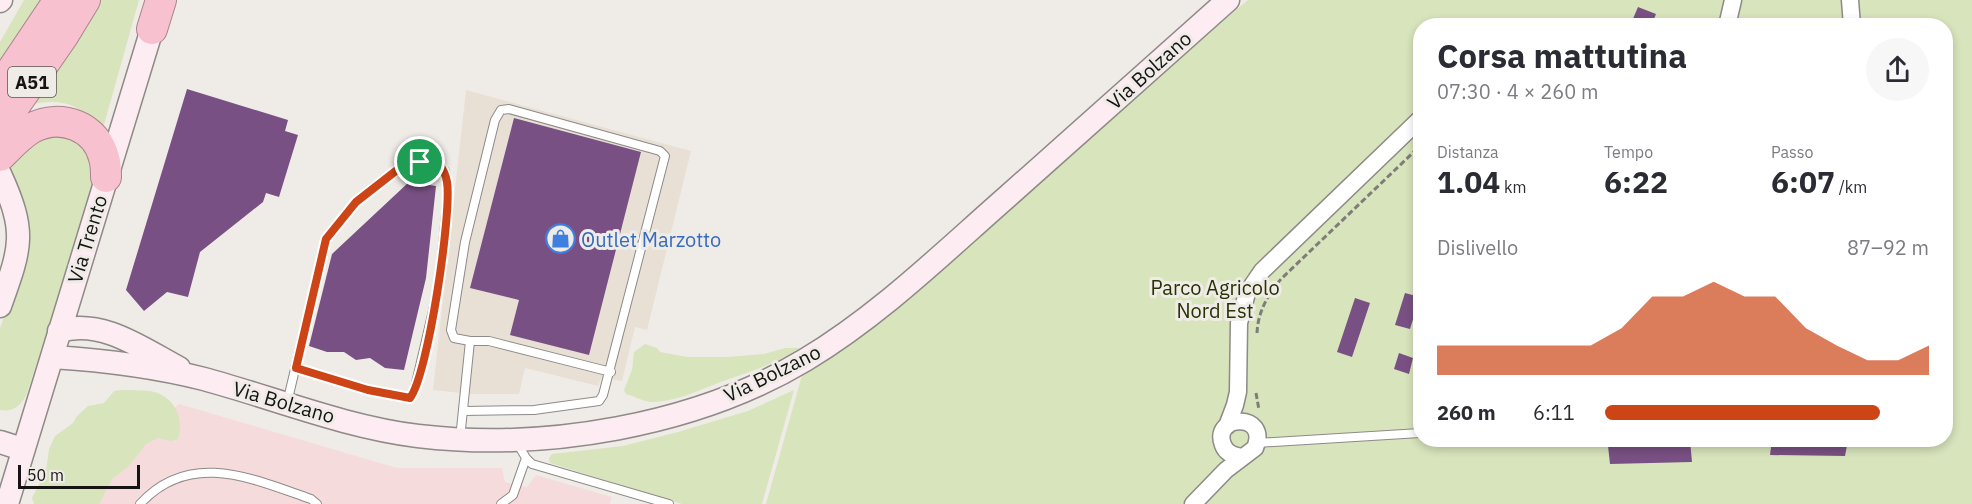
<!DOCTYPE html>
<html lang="it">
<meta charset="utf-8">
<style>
body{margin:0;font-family:"IBM Plex Sans",sans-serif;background:#f7f7f7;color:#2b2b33;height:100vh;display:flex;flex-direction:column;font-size:22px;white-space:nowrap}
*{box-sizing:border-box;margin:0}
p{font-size:20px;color:#7c7c81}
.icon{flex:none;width:33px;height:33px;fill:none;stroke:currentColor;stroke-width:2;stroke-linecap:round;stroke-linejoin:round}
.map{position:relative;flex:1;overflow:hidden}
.side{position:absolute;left:1413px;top:18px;width:540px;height:429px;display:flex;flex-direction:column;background:#fff;border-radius:24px;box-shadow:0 3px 9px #0003}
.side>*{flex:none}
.scale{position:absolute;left:18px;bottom:15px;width:122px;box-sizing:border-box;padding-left:6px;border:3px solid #161413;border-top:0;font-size:16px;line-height:21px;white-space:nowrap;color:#161413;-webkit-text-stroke:4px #efece8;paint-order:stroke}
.pin{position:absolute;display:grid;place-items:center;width:51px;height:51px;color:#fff;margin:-26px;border:3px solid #fff;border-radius:50%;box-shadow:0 2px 6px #0007}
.round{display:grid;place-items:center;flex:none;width:63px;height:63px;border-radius:32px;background:#f7f7f7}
.head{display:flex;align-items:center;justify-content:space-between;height:102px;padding:0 24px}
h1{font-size:33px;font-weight:700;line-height:45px}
.stats{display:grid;grid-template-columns:repeat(3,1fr);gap:9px;height:102px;padding:6px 24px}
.stats div{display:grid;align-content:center}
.stats b{font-size:30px;font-weight:700}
.stats small{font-size:16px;font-weight:400}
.stats p{font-size:16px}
.chart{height:168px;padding:12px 24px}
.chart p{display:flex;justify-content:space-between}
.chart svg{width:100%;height:108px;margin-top:6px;fill:#cd4517;opacity:.7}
ul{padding:0 24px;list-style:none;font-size:20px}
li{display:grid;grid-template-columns:96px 72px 1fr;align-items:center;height:45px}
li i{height:15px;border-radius:8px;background:#cd4517}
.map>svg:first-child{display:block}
</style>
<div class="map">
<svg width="1972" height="504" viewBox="0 0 1972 504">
<rect width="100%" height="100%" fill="#efece8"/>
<path fill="#e8dfd5" d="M 466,90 L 691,151 L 647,330 L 635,327 L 622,381 L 602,377 L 598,386 L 525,368 L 519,394 L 470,394 L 433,390 Z"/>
<path fill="#f6dbdc" d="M 179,404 L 397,468 L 502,468 L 505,482 L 527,487 L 536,475 L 612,497 L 610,504 L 85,504 L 96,477 Z"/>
<path fill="#d8e4bc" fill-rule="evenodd" d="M 24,0 L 51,0 L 0,80 L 0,42 Z
M 98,0 L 139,0 L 102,132 C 81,105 66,98 32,104 Z
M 1248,0 L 1972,0 L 1972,504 L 766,504 L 804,368 ZM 1420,26 L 1946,26 L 1946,440 L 1420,440 Z
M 35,131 L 87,139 L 96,181 L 26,396 C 19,407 13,412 0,410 L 0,328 L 24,260 L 4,158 Z
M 645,344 L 657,348 L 660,352 L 687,357 L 727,357 L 764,354 L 785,348 L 800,348 L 798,351 C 775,363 753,371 729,379 C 703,388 680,401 653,402 C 644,402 634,396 626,394 L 624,390 L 632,370 L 634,352 Z
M 121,390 C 131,390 141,390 150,391 C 174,395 185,418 178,439 L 171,441 L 158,438 L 146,444 L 128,467 L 112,479 L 99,504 L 34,504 L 32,498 L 46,471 L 49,449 L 55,436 L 73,423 L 77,416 L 88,406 L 104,403 L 114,391 Z
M 794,390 L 762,504 L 682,504 L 550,463 L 549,458 L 552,454 L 623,446 L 678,432 L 748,411 Z"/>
<path fill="#795083" d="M 1638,7 L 1656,14 L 1651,26 L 1644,26 L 1632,21 Z
M 187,89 L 288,120 L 285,131 L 298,135 L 279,197 L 266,193 L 263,202 L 200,252 L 188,297 L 167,292 L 144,311 L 126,290 Z
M 514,118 L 641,152 L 589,355 L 510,335 L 519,300 L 470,288 Z
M 409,182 L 436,186 L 426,278 L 404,370 L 385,368 L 370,358 L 356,360 L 344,352 L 327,352 L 309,346 L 332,254 Z
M 1405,293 L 1420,297 L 1410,329 L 1395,325 Z
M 1355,298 L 1370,303 L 1352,357 L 1337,352 Z
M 1399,353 L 1413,358 L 1409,374 L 1394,369 Z
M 1612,440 L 1690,440 L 1692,462 L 1610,464 L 1608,446 L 1613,445 Z
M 1772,440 L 1848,440 L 1845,456 L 1770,455 Z"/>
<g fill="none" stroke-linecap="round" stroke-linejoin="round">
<defs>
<path id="lane" d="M 470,341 L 489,341 L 611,372
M 287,403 L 326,239 L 356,202 L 397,170 L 420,162 L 438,162 L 445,171 L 448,194 L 439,285 L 414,392 L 410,398 L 368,390 L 296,368
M 460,439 L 470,341 L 454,338 L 451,330 L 465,242 L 495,120 L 501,110 L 509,109 L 660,151 L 665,156 L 603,395 L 599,401 L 534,410 L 463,411
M 516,441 L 526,458 L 532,464 L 669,504
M 1257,443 L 1420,433
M 140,504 C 190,449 253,479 311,499 L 317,504
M 501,504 L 513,495 L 526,458"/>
<path id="street" d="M 1850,0 L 1852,26
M 1727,26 L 1733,0
M 1227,426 L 1235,405 L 1238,392 L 1239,323 L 1247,293 L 1262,271 L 1420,119
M 1193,504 L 1226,470 L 1255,448 C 1270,412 1211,414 1223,445 C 1226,453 1234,456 1242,457"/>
<path id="secondary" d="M 0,1 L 1,0
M 0,174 C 27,233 21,247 0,306
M 59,331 C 102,318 143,349 179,368
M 52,357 C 100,360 157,367 204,379 C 274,398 345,427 418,436 C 544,451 695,426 805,360 C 880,315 943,253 1008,196 C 1082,130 1155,65 1228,0
M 0,442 L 22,449
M 7,504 L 152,29"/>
<path id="highway" d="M 152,29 L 161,0
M 0,88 L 59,0
M 0,127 L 63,36 L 85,0
M 0,156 C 10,146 20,135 32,128 C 61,113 96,126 104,158 C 106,164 106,170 106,177"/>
</defs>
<use href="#lane" stroke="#8d8a87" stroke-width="10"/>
<use href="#street" stroke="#8d8a87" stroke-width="19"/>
<use href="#secondary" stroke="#8d8a87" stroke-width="25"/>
<use href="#highway" stroke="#a8848d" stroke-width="32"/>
<path stroke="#7f7d7a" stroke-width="3" stroke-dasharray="6 3" stroke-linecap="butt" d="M 1257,333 C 1258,311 1268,295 1281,279 L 1420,146
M 1256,393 L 1259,410"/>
<use href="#lane" stroke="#fff" stroke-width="8"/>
<use href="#street" stroke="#fff" stroke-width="16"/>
<use href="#secondary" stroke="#fdecf1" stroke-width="22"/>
<use href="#highway" stroke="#f7c1cf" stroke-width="30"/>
</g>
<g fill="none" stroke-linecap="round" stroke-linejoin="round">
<defs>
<path id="route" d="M 420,162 L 438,162 C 443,169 446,174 447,182 C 452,213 428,375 410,398 L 368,390 L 296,368 L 326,239 L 356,202 L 397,170 Z"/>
</defs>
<use href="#route" stroke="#fff" stroke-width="12"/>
<use href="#route" stroke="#cd4517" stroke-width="8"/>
</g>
<defs>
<symbol id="shop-ring" viewBox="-11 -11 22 22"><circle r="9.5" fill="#efece8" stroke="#3f7fe0" stroke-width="1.5"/><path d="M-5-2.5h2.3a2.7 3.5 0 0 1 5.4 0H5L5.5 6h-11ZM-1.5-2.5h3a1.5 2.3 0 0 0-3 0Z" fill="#3f7fe0"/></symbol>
</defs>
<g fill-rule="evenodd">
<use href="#shop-ring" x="544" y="222" width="33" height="33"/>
</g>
<g text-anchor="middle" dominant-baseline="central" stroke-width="6" stroke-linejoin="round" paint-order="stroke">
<rect fill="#efece8" stroke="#575553" stroke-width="1.5" x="8" y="67" width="48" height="30" rx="4.5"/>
<g font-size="18" font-weight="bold" fill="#161413">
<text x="32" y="82">A51</text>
</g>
<g font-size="20" fill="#161413" stroke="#efece8">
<text transform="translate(1149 70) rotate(-42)">Via Bolzano</text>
<text transform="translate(87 239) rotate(-73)">Via Trento</text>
<text transform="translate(772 373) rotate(-26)">Via Bolzano</text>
<text transform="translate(284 402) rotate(16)">Via Bolzano</text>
</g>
<g font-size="20" fill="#366cbe" stroke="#efece8" text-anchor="start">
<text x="581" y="239">Outlet Marzotto</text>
</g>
<g font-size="20" fill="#283200" stroke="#efece8">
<text x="1215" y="287">Parco Agricolo<tspan x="1215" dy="23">Nord Est</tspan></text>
</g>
</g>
</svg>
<div class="scale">50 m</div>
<div class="pin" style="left:420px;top:162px;background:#1e9e55"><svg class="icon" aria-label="arrive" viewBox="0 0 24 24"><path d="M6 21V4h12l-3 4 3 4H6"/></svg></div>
<section class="side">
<div class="head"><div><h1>Corsa mattutina</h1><p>07:30 · 4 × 260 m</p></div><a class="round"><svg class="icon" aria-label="share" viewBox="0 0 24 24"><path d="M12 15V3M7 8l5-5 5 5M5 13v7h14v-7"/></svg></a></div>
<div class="stats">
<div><p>Distanza</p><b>1.04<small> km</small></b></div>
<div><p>Tempo</p><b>6:22</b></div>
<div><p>Passo</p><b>6:07<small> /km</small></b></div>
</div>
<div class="chart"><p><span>Dislivello</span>87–92 m</p>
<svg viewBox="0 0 160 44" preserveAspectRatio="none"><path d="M0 44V32L10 32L20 32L30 32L40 32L50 32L60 25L70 12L80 12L90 6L100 12L110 12L120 25L130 32L140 38L150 38L160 32V44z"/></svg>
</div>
<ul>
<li><b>260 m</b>6:11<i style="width:85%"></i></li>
</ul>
</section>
</div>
